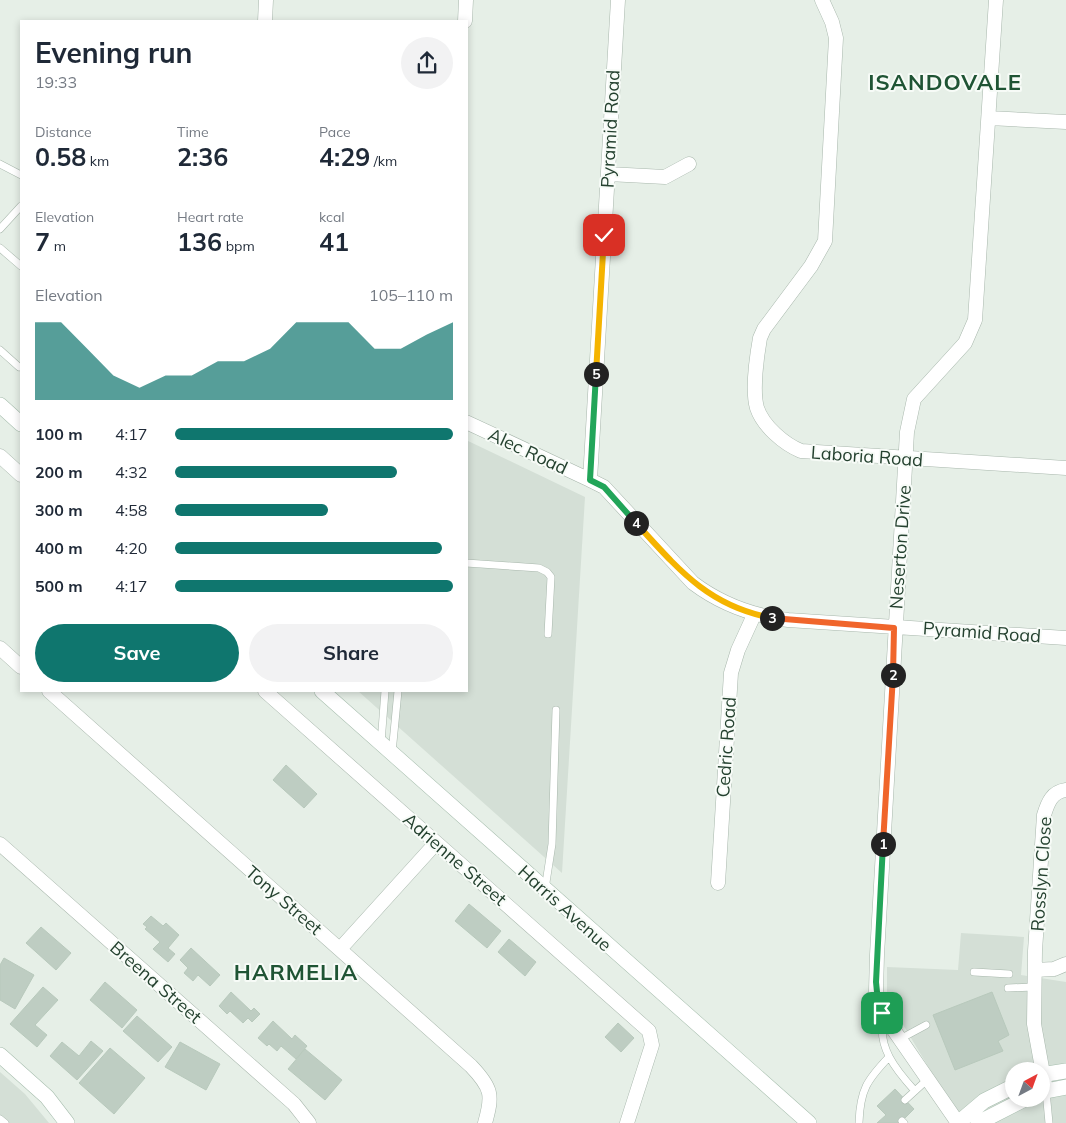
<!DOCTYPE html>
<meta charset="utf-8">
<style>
body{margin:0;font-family:Mulish,sans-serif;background:#f2f2f3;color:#1f2937;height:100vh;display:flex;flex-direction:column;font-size:19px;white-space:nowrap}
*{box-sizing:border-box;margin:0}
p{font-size:16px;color:#747a83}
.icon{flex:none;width:28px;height:28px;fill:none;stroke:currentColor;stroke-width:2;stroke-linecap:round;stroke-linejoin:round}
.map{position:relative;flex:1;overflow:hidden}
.panel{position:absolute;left:20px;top:20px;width:448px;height:672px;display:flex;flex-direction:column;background:#fff;border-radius:0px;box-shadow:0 2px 8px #0003}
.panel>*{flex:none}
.needle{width:32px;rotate:41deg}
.buttons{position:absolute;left:1005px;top:1062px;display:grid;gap:10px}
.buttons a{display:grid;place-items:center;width:45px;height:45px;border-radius:50%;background:#fff;box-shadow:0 2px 8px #0003;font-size:25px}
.pin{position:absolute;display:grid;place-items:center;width:42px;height:42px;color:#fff;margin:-21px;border-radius:10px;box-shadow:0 2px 8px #0006}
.km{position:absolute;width:25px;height:25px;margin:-12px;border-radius:50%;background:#222;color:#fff;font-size:14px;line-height:25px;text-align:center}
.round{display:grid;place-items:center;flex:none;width:52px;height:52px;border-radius:26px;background:#f2f2f3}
.headline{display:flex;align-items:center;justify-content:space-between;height:85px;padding:0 15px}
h1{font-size:28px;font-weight:700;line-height:38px}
.metrics{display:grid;grid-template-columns:repeat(3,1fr);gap:8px;height:85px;padding:5px 15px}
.metrics div{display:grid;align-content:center}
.metrics b{font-size:25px;font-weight:700}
.metrics small{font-size:14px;font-weight:400}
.metrics p{font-size:14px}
.chart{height:140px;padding:10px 15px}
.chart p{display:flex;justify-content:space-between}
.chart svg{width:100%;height:90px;margin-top:5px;fill:#0f766e;opacity:.7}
.button{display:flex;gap:10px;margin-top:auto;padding:10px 15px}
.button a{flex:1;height:58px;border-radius:30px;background:#0f766e;color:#fff;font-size:20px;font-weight:700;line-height:58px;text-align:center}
.button a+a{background:#f2f2f3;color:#1f2937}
ul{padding:0 15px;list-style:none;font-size:16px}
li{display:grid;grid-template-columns:80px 60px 1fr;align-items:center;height:38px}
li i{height:12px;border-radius:6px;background:#0f766e}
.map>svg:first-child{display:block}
</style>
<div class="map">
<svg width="1066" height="1123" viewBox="0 0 1066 1123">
<rect width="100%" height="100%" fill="#e6efe7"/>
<path fill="#d4dfd6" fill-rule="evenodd" d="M 466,440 L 585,497 L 562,873 L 358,691 L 466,691 Z
M 961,933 L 1024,937 L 1021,975 L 1066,982 L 1066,1123 L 962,1123 L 887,998 L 887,967 L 958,970 ZM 1014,1071 L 1041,1071 L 1041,1099 L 1014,1099 Z
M 0,1072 L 25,1094 L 49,1123 L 0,1123 Z"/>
<path fill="#becdc2" stroke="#b8c9bc" d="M 286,765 L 317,794 L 304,808 L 273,780 Z
M 469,904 L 501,931 L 487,948 L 455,921 Z
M 151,916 L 163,926 L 166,923 L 179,935 L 168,948 L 175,954 L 168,962 L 153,949 L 160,942 L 145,929 L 147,927 L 143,924 Z
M 41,927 L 71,953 L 56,970 L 26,943 Z
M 509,939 L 536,962 L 525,976 L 498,952 Z
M 191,948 L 220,975 L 210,986 L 198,975 L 193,981 L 184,973 L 188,968 L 180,960 Z
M 4,958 L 34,975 L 15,1009 L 0,1000 L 0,965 Z
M 105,982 L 137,1010 L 122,1028 L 90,1000 Z
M 43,987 L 58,1000 L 35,1025 L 47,1035 L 37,1047 L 10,1024 Z
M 231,992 L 251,1011 L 254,1008 L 260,1014 L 252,1022 L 248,1018 L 243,1023 L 230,1011 L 227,1014 L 219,1006 Z
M 992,992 L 1009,1035 L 998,1041 L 1003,1051 L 955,1070 L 933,1015 Z
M 137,1016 L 172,1047 L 158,1062 L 123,1031 Z
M 273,1021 L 292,1039 L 295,1035 L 307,1046 L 296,1059 L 281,1046 L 277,1051 L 269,1044 L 267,1046 L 258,1038 Z
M 618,1023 L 634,1038 L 621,1052 L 605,1037 Z
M 91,1041 L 103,1051 L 77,1080 L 50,1056 L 62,1042 L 79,1056 Z
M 180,1042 L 220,1064 L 206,1090 L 165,1067 Z
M 110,1048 L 145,1078 L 114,1114 L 79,1083 Z
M 305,1049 L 342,1080 L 325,1100 L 288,1069 Z
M 895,1089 L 914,1109 L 900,1123 L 877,1123 L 886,1115 L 877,1106 Z"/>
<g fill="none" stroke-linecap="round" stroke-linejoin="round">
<defs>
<path id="service" d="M 0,164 L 21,175
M 0,229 L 21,206
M 0,248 L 21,266
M 0,350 L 19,367
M 466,563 L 539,568 L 547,572 L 551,577 L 548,634
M 381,743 L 385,691
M 392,753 L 398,691
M 545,889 L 552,844 L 556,710
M 974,972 L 1009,974
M 1008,988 L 1034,987
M 884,1017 C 876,1046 896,1070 915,1091
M 900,1039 L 926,1025
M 1046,1091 L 1049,1123
M 905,1100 L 928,1079
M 0,1119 L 5,1123
M 902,1121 L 904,1123
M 859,1123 C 860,1090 867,1080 889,1057"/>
<path id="minor" d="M 618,0 L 590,480 L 604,487 L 693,583 C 721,604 754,616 788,620 L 1066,638
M 822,0 L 832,22 L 836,38 L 825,241 L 811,266 L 764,329 L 760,338 C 757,355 752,391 757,408 C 763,426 784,444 801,451 L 1066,468
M 265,21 L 266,0
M 465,21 L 466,0
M 989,118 L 1066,122
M 608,174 L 665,177 L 689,164
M 466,422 L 590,480
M 0,456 L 21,475
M 0,648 L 21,667
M 49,691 L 471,1066 C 492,1088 493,1095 485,1123
M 265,691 L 649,1031 L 652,1045 L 627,1123
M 0,844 L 294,1104 L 309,1123
M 718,883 L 731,673 L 738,650 L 754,615
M 340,949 L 436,843
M 1035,970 L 1054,969 L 1066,964
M 1046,1090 L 1034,1024 L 1035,951 L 1044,815 C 1048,802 1052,792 1066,790
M 958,1123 L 882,1013 L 876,991 L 877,955 L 907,432 L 914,399 L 965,343 L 975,320 L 996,0"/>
<path id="secondary" d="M 0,405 L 21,424
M 322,691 L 809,1123
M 0,1055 L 47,1097 L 67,1123
M 1041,1075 L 1066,1071
M 1041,1092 L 1066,1087
M 958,1123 L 984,1101 L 1014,1086
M 978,1123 L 1025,1099"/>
</defs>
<use href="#service" stroke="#a8b7ac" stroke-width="8"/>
<use href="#minor" stroke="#a8b7ac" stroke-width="15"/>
<use href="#secondary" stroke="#a7beae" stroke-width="16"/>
<use href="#service" stroke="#fff" stroke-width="7"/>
<use href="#minor" stroke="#fff" stroke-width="14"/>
<use href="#secondary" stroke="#fff" stroke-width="15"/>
</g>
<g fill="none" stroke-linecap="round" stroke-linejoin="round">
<defs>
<path id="split-1" d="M 882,1013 L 878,1002 L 876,982 L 883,844"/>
<path id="split-2" d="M 883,844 L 893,675"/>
<path id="split-3" d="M 772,618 L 894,628 L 893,675"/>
<path id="split-4" d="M 636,523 C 678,569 708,606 772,618"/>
<path id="split-5" d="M 596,374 L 590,480 L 604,487 L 636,523"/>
<path id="split-6" d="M 596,374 L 604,235"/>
</defs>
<use href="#split-1" stroke="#fff" stroke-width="10"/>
<use href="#split-2" stroke="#fff" stroke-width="10"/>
<use href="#split-3" stroke="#fff" stroke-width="10"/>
<use href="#split-4" stroke="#fff" stroke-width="10"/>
<use href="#split-5" stroke="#fff" stroke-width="10"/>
<use href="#split-6" stroke="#fff" stroke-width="10"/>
<use href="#split-1" stroke="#22a559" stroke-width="6"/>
<use href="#split-2" stroke="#f0652b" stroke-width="6"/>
<use href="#split-3" stroke="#f0652b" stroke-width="6"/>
<use href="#split-4" stroke="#f5b400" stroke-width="6"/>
<use href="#split-5" stroke="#22a559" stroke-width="6"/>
<use href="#split-6" stroke="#f5b400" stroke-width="6"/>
</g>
<g text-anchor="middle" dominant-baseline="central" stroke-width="4" stroke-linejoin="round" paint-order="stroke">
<g font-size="18" fill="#24412f" stroke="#f7fbf7">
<text transform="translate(610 129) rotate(-87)">Pyramid Road</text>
<text transform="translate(528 451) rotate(25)">Alec Road</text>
<text transform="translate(867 456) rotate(4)">Laboria Road</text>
<text transform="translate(900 547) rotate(-86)">Neserton Drive</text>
<text transform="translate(982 632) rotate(4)">Pyramid Road</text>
<text transform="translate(726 747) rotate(-86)">Cedric Road</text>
<text transform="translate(455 859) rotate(41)">Adrienne Street</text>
<text transform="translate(1041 874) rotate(-86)">Rosslyn Close</text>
<text transform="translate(284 900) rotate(41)">Tony Street</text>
<text transform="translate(565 908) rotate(42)">Harris Avenue</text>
<text transform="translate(156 982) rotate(41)">Breena Street</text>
</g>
<g font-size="22" font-weight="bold" letter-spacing="1" fill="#1f5434" stroke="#f7fbf7">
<text x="945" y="82">ISANDOVALE</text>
<text x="296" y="972">HARMELIA</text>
</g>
</g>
</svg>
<div class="buttons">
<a><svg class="needle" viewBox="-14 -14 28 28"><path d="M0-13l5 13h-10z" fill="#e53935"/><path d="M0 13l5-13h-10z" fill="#747a83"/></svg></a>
</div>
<div class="pin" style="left:882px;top:1013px;background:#1e9e55"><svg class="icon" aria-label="arrive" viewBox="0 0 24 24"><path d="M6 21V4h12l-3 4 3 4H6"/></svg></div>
<div class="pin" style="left:604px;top:235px;background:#d93025"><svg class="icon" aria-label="check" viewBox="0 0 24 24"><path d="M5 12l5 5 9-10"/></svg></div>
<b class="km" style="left:883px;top:844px">1</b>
<b class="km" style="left:893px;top:675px">2</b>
<b class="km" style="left:772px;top:618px">3</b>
<b class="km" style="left:636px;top:523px">4</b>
<b class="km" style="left:596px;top:374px">5</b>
<section class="panel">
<div class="headline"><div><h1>Evening run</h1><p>19:33</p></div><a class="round"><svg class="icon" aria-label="share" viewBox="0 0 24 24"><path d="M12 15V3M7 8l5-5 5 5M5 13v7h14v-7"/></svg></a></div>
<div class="metrics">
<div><p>Distance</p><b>0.58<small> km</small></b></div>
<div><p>Time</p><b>2:36</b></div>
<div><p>Pace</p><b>4:29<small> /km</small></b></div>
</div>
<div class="metrics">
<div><p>Elevation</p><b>7<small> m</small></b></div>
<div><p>Heart rate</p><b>136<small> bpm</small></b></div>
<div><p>kcal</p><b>41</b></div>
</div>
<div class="chart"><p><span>Elevation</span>105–110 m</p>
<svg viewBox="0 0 160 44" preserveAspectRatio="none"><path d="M0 44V6L10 6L20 19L30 32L40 38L50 32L60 32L70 25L80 25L90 19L100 6L110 6L120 6L130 19L140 19L150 12L160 6V44z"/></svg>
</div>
<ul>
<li><b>100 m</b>4:17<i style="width:100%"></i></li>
<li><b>200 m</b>4:32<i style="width:80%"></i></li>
<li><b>300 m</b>4:58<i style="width:55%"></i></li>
<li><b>400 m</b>4:20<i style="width:96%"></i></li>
<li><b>500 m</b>4:17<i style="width:100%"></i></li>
</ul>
<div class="button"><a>Save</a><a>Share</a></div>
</section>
</div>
